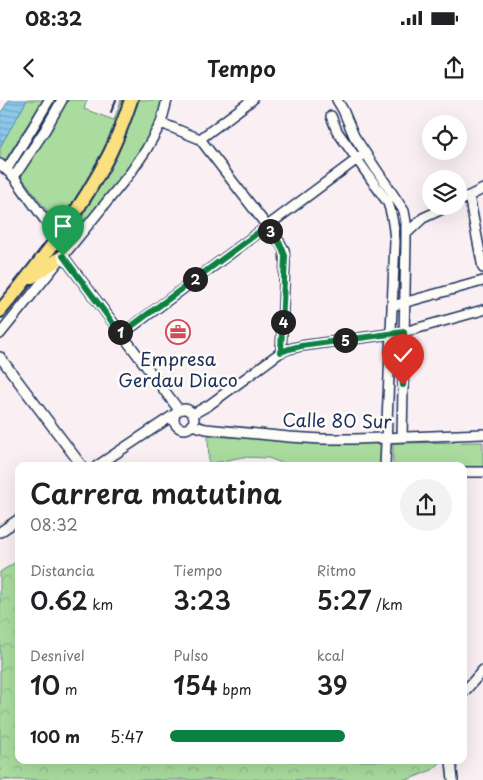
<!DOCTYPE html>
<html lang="es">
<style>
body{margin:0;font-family:"Playpen Sans",sans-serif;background:#f2f2f2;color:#202124;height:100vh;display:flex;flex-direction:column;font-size:19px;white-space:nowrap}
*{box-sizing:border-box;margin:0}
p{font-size:16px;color:#757577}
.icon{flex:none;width:28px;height:28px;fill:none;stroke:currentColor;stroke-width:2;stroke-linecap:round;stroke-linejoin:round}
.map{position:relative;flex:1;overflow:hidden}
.side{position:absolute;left:15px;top:362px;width:452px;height:302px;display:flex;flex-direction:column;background:#fff;border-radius:10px;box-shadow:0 5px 20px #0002}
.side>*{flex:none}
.controls{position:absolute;left:422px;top:15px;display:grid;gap:10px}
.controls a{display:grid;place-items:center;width:45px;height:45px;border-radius:50%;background:#fff;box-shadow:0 5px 20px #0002;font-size:25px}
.pin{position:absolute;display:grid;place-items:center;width:42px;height:42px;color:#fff;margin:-51px -21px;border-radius:50% 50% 50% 0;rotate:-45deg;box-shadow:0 0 5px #0007}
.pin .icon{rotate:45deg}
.km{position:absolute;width:25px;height:25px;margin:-12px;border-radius:50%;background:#222;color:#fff;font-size:14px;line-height:25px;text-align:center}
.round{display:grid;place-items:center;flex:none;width:52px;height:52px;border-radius:26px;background:#f2f2f2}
.overview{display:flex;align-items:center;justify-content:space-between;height:85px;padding:0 15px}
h1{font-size:28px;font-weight:600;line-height:38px}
.figures{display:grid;grid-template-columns:repeat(3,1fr);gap:8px;height:85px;padding:5px 15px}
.figures div{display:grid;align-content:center}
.figures b{font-size:25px;font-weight:600}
.figures small{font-size:14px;font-weight:400}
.figures p{font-size:14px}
ul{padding:0 15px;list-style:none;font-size:16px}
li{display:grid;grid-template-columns:80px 60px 1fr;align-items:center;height:38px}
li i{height:12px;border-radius:6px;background:#0b8043}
.status{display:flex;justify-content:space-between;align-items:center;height:35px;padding:0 25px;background:#fff;direction:ltr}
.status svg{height:14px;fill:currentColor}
header{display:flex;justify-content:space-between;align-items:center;height:65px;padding:0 15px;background:#fff;font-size:22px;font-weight:600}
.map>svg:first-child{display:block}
</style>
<div class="status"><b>08:32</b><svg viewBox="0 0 49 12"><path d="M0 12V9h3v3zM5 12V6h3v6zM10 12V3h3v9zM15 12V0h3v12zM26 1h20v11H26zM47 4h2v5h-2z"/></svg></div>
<header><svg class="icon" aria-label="back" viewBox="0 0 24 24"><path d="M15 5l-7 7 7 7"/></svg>Tempo<svg class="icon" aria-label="share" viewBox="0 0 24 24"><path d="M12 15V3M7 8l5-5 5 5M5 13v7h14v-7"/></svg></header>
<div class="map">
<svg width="483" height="680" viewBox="0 0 483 680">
<defs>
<pattern id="forest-crowns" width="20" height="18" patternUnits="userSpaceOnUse" patternTransform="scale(1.25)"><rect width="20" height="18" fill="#a9dc9e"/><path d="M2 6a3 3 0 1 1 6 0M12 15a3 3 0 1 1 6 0" fill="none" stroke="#91bd8a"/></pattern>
<pattern id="water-rules" width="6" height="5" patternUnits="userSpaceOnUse" patternTransform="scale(1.25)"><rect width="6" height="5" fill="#8bc9eb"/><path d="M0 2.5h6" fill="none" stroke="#71a4c2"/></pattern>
</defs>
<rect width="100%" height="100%" fill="#faf0f3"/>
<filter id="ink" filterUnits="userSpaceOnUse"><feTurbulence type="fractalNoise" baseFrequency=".02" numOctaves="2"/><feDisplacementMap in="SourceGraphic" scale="10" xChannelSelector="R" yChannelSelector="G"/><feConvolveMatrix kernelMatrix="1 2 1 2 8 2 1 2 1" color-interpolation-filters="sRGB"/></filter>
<g filter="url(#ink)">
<path fill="#a9dc9e" stroke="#62867e" d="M 27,0 L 43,0 L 4,62 L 0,59 L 0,47 Z
M 66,0 L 87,0 L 84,9 L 114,20 L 121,0 L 126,0 L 121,14 L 94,71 L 59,127 L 21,76 L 52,29 Z
M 136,0 L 163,0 L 163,5 L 154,28 L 137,56 L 79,129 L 50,157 Z
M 208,336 L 381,344 L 380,366 L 312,366 L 285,364 L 268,358 L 242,357 L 209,364 Z
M 483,342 L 483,367 L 464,367 L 464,366 L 393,366 L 393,343 Z"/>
<path fill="url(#forest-crowns)" stroke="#62867e" d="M 19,460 L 19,661 L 440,661 L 440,663 L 432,670 L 407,680 L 0,680 L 0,472 Z"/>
<path fill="url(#water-rules)" stroke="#5e8bb3" d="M 9,0 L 27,0 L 0,47 L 0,14 Z"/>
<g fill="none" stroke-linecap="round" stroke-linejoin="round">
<defs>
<path id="minor" d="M 337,0 L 343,10 L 354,36 L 404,111 L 406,122 L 406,141 L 402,337
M 331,16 L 337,31 L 388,103 C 393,116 394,128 395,141 L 385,366
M 161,23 L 200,39 L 280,143 L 284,150 L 285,162 L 281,252
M 200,39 L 252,0
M 0,64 L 14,77 L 57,137
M 7,69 L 33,27 L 49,0
M 14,77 L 45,30 L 62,0
M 469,96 L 483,168
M 459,101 L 483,89
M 406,134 L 423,118 L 449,106
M 63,156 L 179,310
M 392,206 L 483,181
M 0,234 L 131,72 L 146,50 L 161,23 L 167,0
M 121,235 L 360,57
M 0,257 L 82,366
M174 319a10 10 0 1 1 20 0a10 10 0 1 1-20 0Z
M 193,314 L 209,305 L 281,252 L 289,249 L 301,246 L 404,232 L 483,210
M 191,325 L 206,329 L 289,337 L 322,339 L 356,339 L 483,334
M 97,366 L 175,314
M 464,372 L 483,372
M 0,432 L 19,419
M 464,592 L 483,570
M 451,661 L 453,680"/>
<path id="highway" d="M 32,177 L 63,156
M 0,211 C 41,162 81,110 110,53 C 118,36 125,18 131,0"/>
</defs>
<use href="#minor" stroke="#1b2f5e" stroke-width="12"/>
<use href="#highway" stroke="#1b2f5e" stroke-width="16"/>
<use href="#minor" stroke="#fdfcf7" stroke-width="9"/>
<use href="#highway" stroke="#fbe080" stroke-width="12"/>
<path stroke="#1b2f5e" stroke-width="2" d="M 111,12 L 116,0"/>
</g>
</g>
<g fill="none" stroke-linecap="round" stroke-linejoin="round" filter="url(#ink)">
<defs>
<path id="route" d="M 63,156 L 121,234 L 267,126 C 274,135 282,144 285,156 L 281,252 L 289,249 L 301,246 L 404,232 L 403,285"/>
</defs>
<use href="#route" stroke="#fff" stroke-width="10"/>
<use href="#route" stroke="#0b8043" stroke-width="6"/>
</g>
<defs>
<symbol id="office-ring" viewBox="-11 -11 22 22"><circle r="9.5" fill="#fdfcf7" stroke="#d1495b" stroke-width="1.5"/><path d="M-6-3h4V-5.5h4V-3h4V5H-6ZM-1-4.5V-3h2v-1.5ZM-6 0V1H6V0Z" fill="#d1495b"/></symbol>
</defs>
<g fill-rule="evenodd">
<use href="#office-ring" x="164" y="218" width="28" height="28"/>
</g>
<g text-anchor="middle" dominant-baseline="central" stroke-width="5" stroke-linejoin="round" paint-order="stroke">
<g font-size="18" fill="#1b2f5e" stroke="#fdfcf7">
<text x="178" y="258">Empresa<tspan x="178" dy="21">Gerdau Diaco</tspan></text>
</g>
<g font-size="18" fill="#1b2f5e" stroke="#fdfcf7">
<text transform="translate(337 320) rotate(1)">Calle 80 Sur</text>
</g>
</g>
</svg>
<div class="controls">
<a><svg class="icon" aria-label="locate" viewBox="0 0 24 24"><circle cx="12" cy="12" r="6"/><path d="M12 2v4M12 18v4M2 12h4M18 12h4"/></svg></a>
<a><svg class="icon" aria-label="layers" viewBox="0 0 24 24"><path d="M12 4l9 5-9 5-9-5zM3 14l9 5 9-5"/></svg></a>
</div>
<div class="pin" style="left:63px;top:156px;background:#1e9e55"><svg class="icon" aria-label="arrive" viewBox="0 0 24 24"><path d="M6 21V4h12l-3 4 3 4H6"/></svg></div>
<div class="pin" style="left:403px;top:285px;background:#d93025"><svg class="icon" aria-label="check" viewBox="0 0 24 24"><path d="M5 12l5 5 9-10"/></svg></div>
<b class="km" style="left:120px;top:232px">1</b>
<b class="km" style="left:195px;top:179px">2</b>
<b class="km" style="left:270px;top:131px">3</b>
<b class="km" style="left:283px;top:222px">4</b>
<b class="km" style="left:345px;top:240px">5</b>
<section class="side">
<div class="overview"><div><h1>Carrera matutina</h1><p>08:32</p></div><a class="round"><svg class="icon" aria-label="share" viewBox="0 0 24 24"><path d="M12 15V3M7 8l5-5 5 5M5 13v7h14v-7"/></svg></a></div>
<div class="figures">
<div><p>Distancia</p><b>0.62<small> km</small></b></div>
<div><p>Tiempo</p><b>3:23</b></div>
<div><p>Ritmo</p><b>5:27<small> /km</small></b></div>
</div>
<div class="figures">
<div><p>Desnivel</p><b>10<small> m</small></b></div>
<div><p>Pulso</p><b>154<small> bpm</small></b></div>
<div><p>kcal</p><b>39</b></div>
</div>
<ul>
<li><b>100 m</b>5:47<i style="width:62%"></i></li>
</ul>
</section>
</div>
